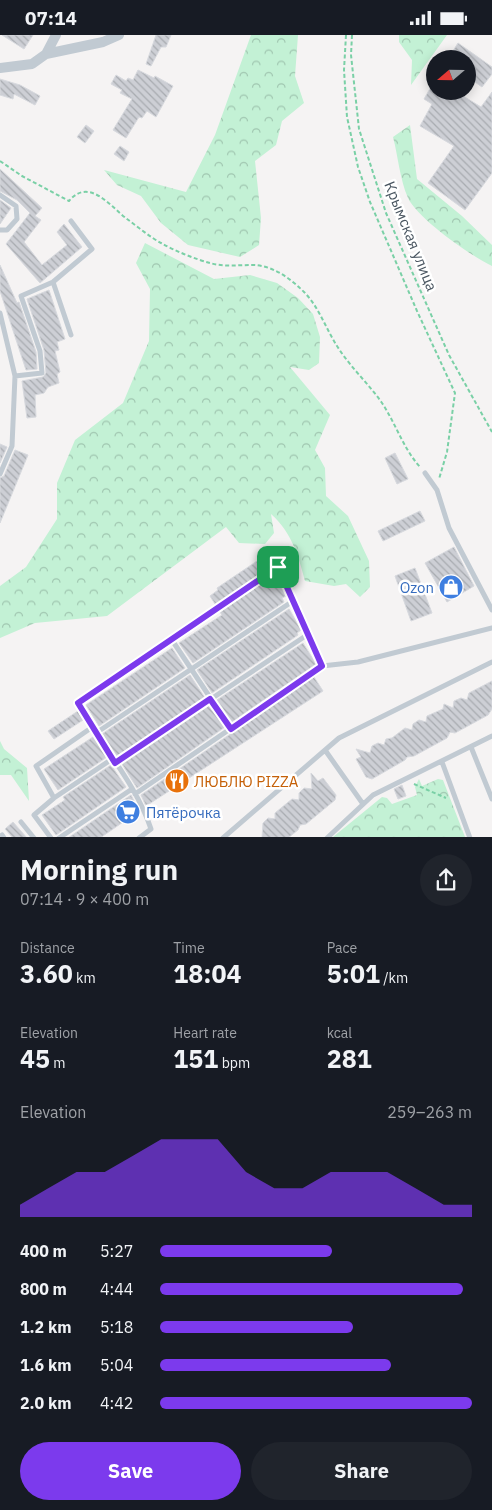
<!DOCTYPE html>
<meta charset="utf-8">
<style>
body{margin:0;font-family:"IBM Plex Sans",sans-serif;background:#20242c;color:#f1f3f6;height:100vh;display:flex;flex-direction:column;font-size:19px;white-space:nowrap}
*{box-sizing:border-box;margin:0}
p{font-size:16px;color:#9ea1a6}
.icon{flex:none;width:28px;height:28px;fill:none;stroke:currentColor;stroke-width:2;stroke-linecap:round;stroke-linejoin:round}
.map{position:relative;height:802px;overflow:hidden}
.drawer{display:flex;flex-direction:column;background:#171b24;flex:1}
.drawer>*{flex:none}
.needle{width:32px;rotate:250deg}
.buttons{position:absolute;left:426px;top:15px;display:grid;gap:10px}
.buttons a{display:grid;place-items:center;width:50px;height:50px;border-radius:50%;background:#171b24;box-shadow:0 2px 12px #0003;font-size:25px}
.pin{position:absolute;display:grid;place-items:center;width:42px;height:42px;color:#fff;margin:-21px;border-radius:10px;box-shadow:0 2px 8px #0006}
.round{display:grid;place-items:center;flex:none;width:52px;height:52px;border-radius:26px;background:#20242c}
.head{display:flex;align-items:center;justify-content:space-between;height:85px;padding:0 20px}
h1{font-size:28px;font-weight:800;line-height:38px}
.figures{display:grid;grid-template-columns:repeat(3,1fr);gap:8px;height:85px;padding:5px 20px}
.figures div{display:grid;align-content:center}
.figures b{font-size:25px;font-weight:800}
.figures small{font-size:14px;font-weight:400}
.figures p{font-size:14px}
.chart{height:140px;padding:10px 20px}
.chart p{display:flex;justify-content:space-between}
.chart svg{width:100%;height:90px;margin-top:5px;fill:#7c3aed;opacity:.7}
.button{display:flex;gap:10px;margin-top:auto;padding:10px 20px}
.button a{flex:1;height:58px;border-radius:30px;background:#7c3aed;color:#fff;font-size:20px;font-weight:800;line-height:58px;text-align:center}
.button a+a{background:#20242c;color:#f1f3f6}
ul{padding:0 20px;list-style:none;font-size:16px}
li{display:grid;grid-template-columns:80px 60px 1fr;align-items:center;height:38px}
li i{height:12px;border-radius:6px;background:#7c3aed}
.status{display:flex;justify-content:space-between;align-items:center;height:35px;padding:0 25px;background:#171b24;direction:ltr}
.status svg{height:14px;fill:currentColor}
.map>svg:first-child{display:block}
</style>
<div class="status"><b>07:14</b><svg viewBox="0 0 49 12"><path d="M0 12V9h3v3zM5 12V6h3v6zM10 12V3h3v9zM15 12V0h3v12zM26 1h20v11H26zM47 4h2v5h-2z"/></svg></div>
<div class="map">
<svg width="492" height="803" viewBox="0 0 492 803">
<defs>
<pattern id="forest-crowns" width="20" height="18" patternUnits="userSpaceOnUse" patternTransform="scale(1.25)"><rect width="20" height="18" fill="#c3f1d5"/><path d="M2 6a3 3 0 1 1 6 0M12 15a3 3 0 1 1 6 0" fill="none" stroke="#a0c6b0"/></pattern>
<pattern id="building-back-hatch" width="6" height="6" patternUnits="userSpaceOnUse" patternTransform="scale(1.25)"><rect width="6" height="6" fill="#cdcfd5"/><path d="M-1 5l2 2M0 0l6 6M5-1l2 2" fill="none" stroke="#a8abb0"/></pattern>
</defs>
<rect width="100%" height="100%" fill="#f5f3f3"/>
<path fill="url(#forest-crowns)" d="M 251,0 L 298,0 L 295,41 L 304,68 L 282,86 L 276,110 L 255,126 L 261,183 L 259,210 L 240,222 L 188,210 L 161,188 L 141,161 L 117,150 L 104,135 L 186,157 L 215,100 Z
M 399,0 L 447,0 L 411,50 L 412,25 L 399,7 Z
M 410,90 L 417,144 L 462,181 L 492,210 L 492,231 C 471,221 418,184 408,163 C 400,145 398,121 393,102 Z
M 145,208 L 214,244 L 250,240 L 277,248 L 298,263 L 313,279 L 320,302 L 319,328 L 309,335 L 290,332 L 330,380 L 315,415 L 325,433 L 326,461 L 348,481 L 369,526 L 370,552 L 360,562 L 346,549 L 334,551 L 305,546 C 298,520 292,498 271,479 L 274,498 L 265,509 L 239,508 L 226,492 L 107,581 L 35,588 L 0,603 L 0,551 L 26,532 L 57,484 L 57,448 L 75,405 L 123,368 L 149,306 L 150,254 L 136,228 Z
M 0,706 L 4,714 L 27,733 L 29,766 L 11,740 L 0,740 Z
M 419,744 L 422,751 L 438,744 L 443,745 L 465,802 L 333,802 L 382,762 L 387,763 L 392,769 L 417,760 L 415,752 Z"/>
<path fill="url(#building-back-hatch)" stroke="#d7d9de" d="M 2,0 L 33,0 L 24,14 Z
M 156,0 L 171,0 L 166,12 L 161,12 L 151,31 L 146,29 Z
M 458,8 L 492,32 L 492,39 L 482,52 L 468,42 L 468,24 L 448,24 Z
M 138,35 L 154,43 L 155,41 L 173,51 L 156,82 L 147,76 L 142,83 L 139,82 L 126,103 L 113,95 L 132,64 L 120,58 L 122,55 L 111,49 L 116,40 L 126,46 L 128,43 L 133,45 Z
M 0,44 L 20,50 L 40,61 L 35,70 L 14,59 L 13,64 L 0,60 Z
M 435,45 L 435,56 L 455,56 L 481,72 L 492,57 L 492,138 L 465,175 L 428,148 L 454,111 L 420,91 L 432,69 L 424,64 Z
M 86,90 L 94,96 L 85,108 L 77,102 Z
M 120,111 L 129,117 L 124,126 L 114,119 Z
M 0,134 L 42,173 L 35,181 L 41,185 L 24,207 L 42,230 L 67,210 L 57,197 L 64,189 L 82,212 L 40,248 L 6,209 L 30,178 L 17,165 L 0,156 Z
M 0,165 L 11,173 L 0,189 Z
M 0,230 L 17,268 L 19,267 L 36,317 L 37,334 L 26,335 L 0,256 Z
M 49,255 L 65,304 L 57,307 L 59,315 L 55,316 L 60,337 L 57,339 L 59,348 L 48,352 L 44,358 L 35,360 L 36,382 L 27,383 L 22,346 L 43,342 L 46,338 L 44,315 L 27,264 Z
M 0,409 L 7,412 L 0,428 Z
M 15,415 L 28,420 L 0,488 L 0,443 L 4,441 Z
M 395,418 L 408,444 L 397,449 L 385,423 Z
M 420,476 L 425,486 L 383,506 L 378,496 Z
M 454,512 L 474,551 L 447,567 L 425,528 Z
M 263,522 L 270,532 L 215,569 L 210,561 L 218,555 L 217,553 Z
M 415,533 L 432,578 L 411,586 L 395,541 Z
M 274,540 L 286,561 L 282,563 L 284,567 L 193,628 L 179,608 L 222,580 L 220,577 Z
M 289,574 L 301,595 L 297,598 L 298,600 L 212,658 L 197,635 Z
M 303,608 L 316,629 L 232,687 L 217,665 Z
M 172,613 L 185,633 L 99,691 L 86,670 Z
M 190,640 L 205,663 L 117,721 L 102,699 Z
M 314,642 L 323,656 L 146,771 L 141,760 Z
M 492,646 L 492,674 L 488,680 L 455,698 L 450,697 L 447,703 L 414,721 L 407,722 L 405,725 L 372,744 L 366,742 L 356,724 L 361,722 L 356,714 L 370,718 L 372,711 L 378,708 L 384,710 L 386,704 L 392,703 L 405,693 L 412,695 L 413,689 L 419,685 L 426,687 L 427,681 L 443,674 L 444,669 L 453,673 L 454,666 L 461,663 L 467,665 L 469,658 Z
M 210,670 L 225,692 L 137,753 L 122,729 Z
M 78,676 L 83,685 L 54,704 L 48,696 Z
M 93,702 L 107,722 L 58,755 L 44,734 Z
M 111,730 L 126,752 L 56,800 L 42,780 L 65,765 L 63,762 Z
M 311,738 L 318,746 L 323,743 L 336,760 L 335,765 L 306,789 L 300,790 L 298,795 L 288,803 L 262,803 L 263,788 L 268,783 L 275,784 L 275,778 L 292,764 L 299,765 L 299,758 L 304,753 L 312,754 Z
M 402,750 L 406,761 L 398,764 L 394,754 Z
M 131,760 L 139,776 L 100,803 L 68,803 Z
M 13,787 L 27,803 L 13,803 L 5,794 Z"/>
<g fill="none" stroke-linecap="round" stroke-linejoin="round">
<path stroke="#7ad0a6" stroke-width="2" stroke-dasharray="4 2.5" stroke-linecap="butt" d="M 346,0 L 344,35 L 347,82 L 358,132 L 370,167 L 417,276 L 455,358 L 447,417 L 439,444
M 352,0 L 351,20 L 359,94 L 386,178 L 449,320 L 492,397
M 0,126 L 22,141 L 69,166 C 89,142 110,171 127,184 C 138,192 150,202 161,208 C 175,216 195,224 210,228 C 223,232 238,230 252,230 C 272,230 290,243 304,257 C 319,272 326,294 337,311 C 350,332 369,349 382,368 C 396,389 403,413 420,432
M 414,749 L 446,763"/>
<path stroke="#c1cad2" stroke-width="5" d="M 0,160 L 16,171 L 17,184 L 7,195 L 0,195
M 71,186 L 92,214 L 53,247 L 71,300
M 0,278 L 15,341 L 42,338 L 40,316 L 21,261 L 53,247
M 425,438 L 437,455 L 449,493 L 492,575
M 0,439 L 12,411 L 15,341
M 172,605 L 231,694
M 96,698 L 293,566
M 471,712 L 492,764
M 325,715 L 363,769
M 442,727 L 470,803
M 115,728 L 307,600
M 135,759 L 322,631 L 358,627 L 492,593
M 54,763 L 36,731 L 91,693
M 21,787 L 34,803
M 2,800 L 4,803
M 51,803 L 34,780 L 54,763 L 112,724
M 59,803 L 132,754
M 139,803 L 151,794 C 136,748 101,711 78,668 L 278,532 L 322,631
M 223,803 L 339,703 L 492,627
M 327,803 L 373,760 L 492,701"/>
<path stroke="#c1cad2" stroke-width="10" d="M 46,19 L 56,0
M 0,33 L 32,29 L 46,19 L 103,7 L 119,0"/>
</g>
<g fill="none" stroke-linecap="round" stroke-linejoin="round">
<defs>
<path id="route" d="M 278,532 L 322,631 L 231,694 L 210,664 L 115,728 L 78,668 Z"/>
</defs>
<use href="#route" stroke="#fff" stroke-width="10"/>
<use href="#route" stroke="#7c3aed" stroke-width="6"/>
</g>
<defs>
<symbol id="shop-disc" viewBox="-11 -11 22 22"><circle r="9.5" fill="#3f7fe0" stroke="#fff"/><path d="M-5-2.5h2.3a2.7 3.5 0 0 1 5.4 0H5L5.5 6h-11ZM-1.5-2.5h3a1.5 2.3 0 0 0-3 0Z" fill="#fff"/></symbol>
<symbol id="restaurant-disc" viewBox="-11 -11 22 22"><circle r="9.5" fill="#e8710a" stroke="#fff"/><path d="M-5-6h1v4h1v-4h1v4h1v-4h1v5L-1.5 .5V6h-2V.5L-5-1ZM5-6V6H3V1.5H1.5Q1.5-4 5-6Z" fill="#fff"/></symbol>
<symbol id="supermarket-disc" viewBox="-11 -11 22 22"><circle r="9.5" fill="#3f7fe0" stroke="#fff"/><path d="M-6-5.5h2.5l.6 2H6L4.5 2H-2.5L-4.4-4H-6ZM-1.5 3.2a1.3 1.3 0 1 0 .1 0ZM3 3.2a1.3 1.3 0 1 0 .1 0Z" fill="#fff"/></symbol>
</defs>
<g fill-rule="evenodd">
<use href="#shop-disc" x="437" y="538" width="28" height="28"/>
<use href="#restaurant-disc" x="163" y="732" width="28" height="28"/>
<use href="#supermarket-disc" x="114" y="763" width="28" height="28"/>
</g>
<g text-anchor="middle" dominant-baseline="central" stroke-width="5" stroke-linejoin="round" paint-order="stroke">
<g font-size="15" fill="#4a5661" stroke="#fff">
<text transform="translate(411 201) rotate(68)">Крымская улица</text>
</g>
<g font-size="15" fill="#366cbe" stroke="#fff" text-anchor="end">
<text x="434" y="552">Ozon</text>
<text x="146" y="777" text-anchor="start">Пятёрочка</text>
</g>
<g font-size="15" fill="#c56008" stroke="#fff" text-anchor="start">
<text x="194" y="746">ЛЮБЛЮ PIZZA</text>
</g>
</g>
</svg>
<div class="buttons">
<a><svg class="needle" viewBox="-14 -14 28 28"><path d="M0-13l5 13h-10z" fill="#e53935"/><path d="M0 13l5-13h-10z" fill="#9ea1a6"/></svg></a>
</div>
<div class="pin" style="left:278px;top:532px;background:#1e9e55"><svg class="icon" aria-label="arrive" viewBox="0 0 24 24"><path d="M6 21V4h12l-3 4 3 4H6"/></svg></div>
</div>
<section class="drawer">
<div class="head"><div><h1>Morning run</h1><p>07:14 · 9 × 400 m</p></div><a class="round"><svg class="icon" aria-label="share" viewBox="0 0 24 24"><path d="M12 15V3M7 8l5-5 5 5M5 13v7h14v-7"/></svg></a></div>
<div class="figures">
<div><p>Distance</p><b>3.60<small> km</small></b></div>
<div><p>Time</p><b>18:04</b></div>
<div><p>Pace</p><b>5:01<small> /km</small></b></div>
</div>
<div class="figures">
<div><p>Elevation</p><b>45<small> m</small></b></div>
<div><p>Heart rate</p><b>151<small> bpm</small></b></div>
<div><p>kcal</p><b>281</b></div>
</div>
<div class="chart"><p><span>Elevation</span>259–263 m</p>
<svg viewBox="0 0 160 44" preserveAspectRatio="none"><path d="M0 44V38L10 30L20 22L30 22L40 14L50 6L60 6L70 6L80 22L90 30L100 30L110 22L120 22L130 22L140 30L150 38L160 38V44z"/></svg>
</div>
<ul>
<li><b>400 m</b>5:27<i style="width:55%"></i></li>
<li><b>800 m</b>4:44<i style="width:97%"></i></li>
<li><b>1.2 km</b>5:18<i style="width:62%"></i></li>
<li><b>1.6 km</b>5:04<i style="width:74%"></i></li>
<li><b>2.0 km</b>4:42<i style="width:100%"></i></li>
</ul>
<div class="button"><a>Save</a><a>Share</a></div>
</section>
